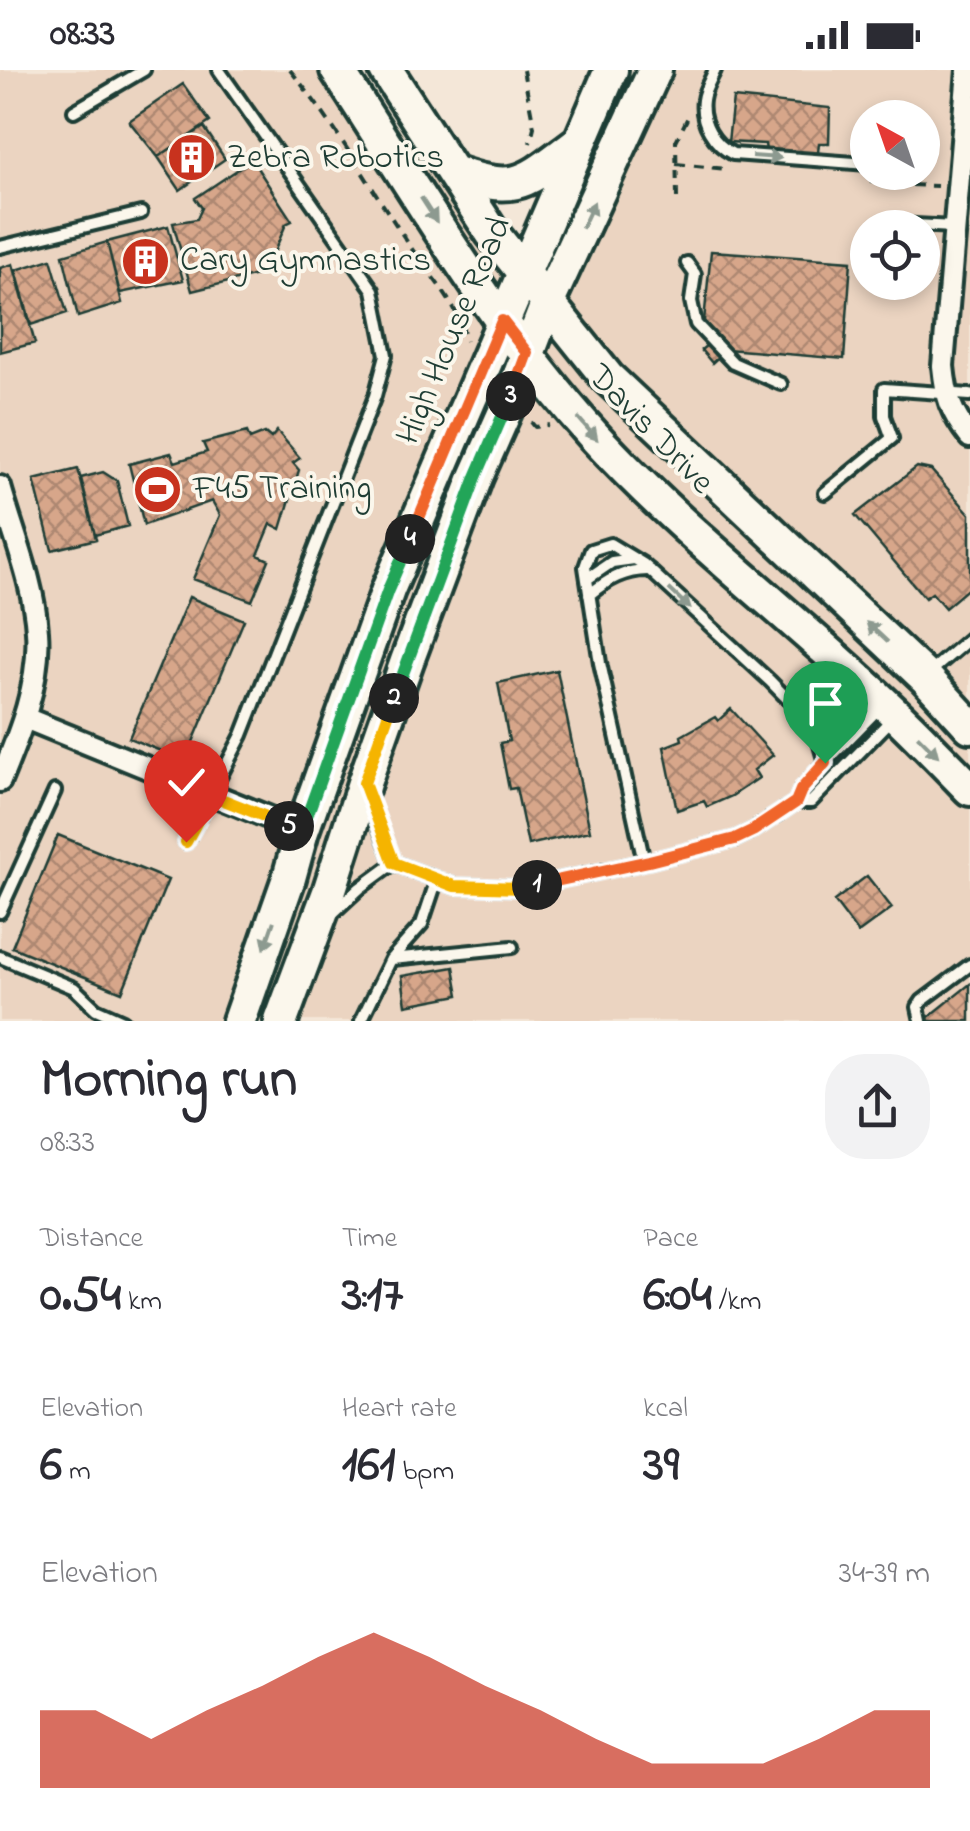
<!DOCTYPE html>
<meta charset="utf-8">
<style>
body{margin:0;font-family:"Indie Flower",sans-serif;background:#f2f2f3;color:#2b2b33;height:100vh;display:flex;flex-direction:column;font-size:38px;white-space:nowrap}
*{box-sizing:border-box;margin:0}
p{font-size:32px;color:#7c7c81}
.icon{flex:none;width:55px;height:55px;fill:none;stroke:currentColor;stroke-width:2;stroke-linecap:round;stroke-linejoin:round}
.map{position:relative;height:951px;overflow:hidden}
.side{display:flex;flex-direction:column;background:#fff;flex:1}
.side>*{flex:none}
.needle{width:65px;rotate:320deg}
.buttons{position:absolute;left:850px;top:30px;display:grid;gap:20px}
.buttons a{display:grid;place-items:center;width:90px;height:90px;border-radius:50%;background:#fff;box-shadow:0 5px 15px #0003;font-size:50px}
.pin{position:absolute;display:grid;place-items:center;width:85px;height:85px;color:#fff;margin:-102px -42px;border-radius:50% 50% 50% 0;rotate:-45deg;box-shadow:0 0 10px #0007}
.pin .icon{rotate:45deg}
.km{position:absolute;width:50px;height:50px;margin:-25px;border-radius:50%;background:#222;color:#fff;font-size:28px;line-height:50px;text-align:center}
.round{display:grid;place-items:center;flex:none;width:105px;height:105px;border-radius:40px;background:#f2f2f3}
.head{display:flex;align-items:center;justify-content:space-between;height:170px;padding:0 40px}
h1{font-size:55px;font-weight:700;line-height:75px}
.stats{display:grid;grid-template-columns:repeat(3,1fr);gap:15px;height:170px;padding:10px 40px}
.stats div{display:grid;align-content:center}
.stats b{font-size:50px;font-weight:700}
.stats small{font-size:28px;font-weight:400}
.stats p{font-size:28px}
.chart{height:280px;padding:20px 40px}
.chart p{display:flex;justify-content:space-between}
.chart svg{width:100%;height:180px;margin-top:10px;fill:#c8321e;opacity:.7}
.status{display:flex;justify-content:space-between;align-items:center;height:70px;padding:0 50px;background:#fff;direction:ltr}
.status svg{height:28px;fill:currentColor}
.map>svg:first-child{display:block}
</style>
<div class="status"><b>08:33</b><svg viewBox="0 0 49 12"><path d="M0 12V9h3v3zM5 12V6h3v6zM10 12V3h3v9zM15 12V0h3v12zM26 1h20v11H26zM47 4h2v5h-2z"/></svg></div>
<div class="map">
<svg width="970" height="951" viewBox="0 0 970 951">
<defs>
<pattern id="building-cross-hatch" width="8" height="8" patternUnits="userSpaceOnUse" patternTransform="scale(2.5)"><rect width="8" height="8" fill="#d7a68a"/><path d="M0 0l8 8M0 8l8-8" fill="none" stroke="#ae8872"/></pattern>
</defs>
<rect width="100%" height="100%" fill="#f4e7d8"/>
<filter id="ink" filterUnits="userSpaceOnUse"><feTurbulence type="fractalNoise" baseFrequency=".01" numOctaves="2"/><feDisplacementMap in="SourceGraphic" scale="20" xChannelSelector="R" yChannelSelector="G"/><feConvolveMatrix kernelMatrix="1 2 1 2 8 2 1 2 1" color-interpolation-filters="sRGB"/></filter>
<g filter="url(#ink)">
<path fill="#ebd4c1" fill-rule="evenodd" d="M 0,0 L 358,0 L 527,241 L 643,0 L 970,0 L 970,951 L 0,951 ZM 868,48 L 922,48 L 922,102 L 868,102 ZM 868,158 L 922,158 L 922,212 L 868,212 Z"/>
<path fill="url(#building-cross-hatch)" stroke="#1f3d34" stroke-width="2.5" d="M 183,14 L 210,52 L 158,87 L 129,51 Z
M 733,28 L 830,38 L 829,73 L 819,73 L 818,83 L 766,81 L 765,74 L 728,72 Z
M 204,57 L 225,89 L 180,120 L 158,87 Z
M 252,90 L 292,151 L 286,154 L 270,192 L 273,201 L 192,221 L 173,153 L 197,149 L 202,138 L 195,128 Z
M 168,156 L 183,210 L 120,223 L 107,172 Z
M 107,172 L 122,233 L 78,247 L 63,185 Z
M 711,181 L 851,191 L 844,289 L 727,279 L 712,293 L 701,280 L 717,267 L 704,251 Z
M 51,189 L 67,243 L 31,255 L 16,200 Z
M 13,194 L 35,273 L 0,282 L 0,198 Z
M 277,361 L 300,388 L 293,393 L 299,400 L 281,459 L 271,454 L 258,485 L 269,490 L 252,531 L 193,509 L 220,445 L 212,431 L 144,455 L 129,394 L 171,383 L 175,392 L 207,382 L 203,373 L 247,362 L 250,369 L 265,363 L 271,368 Z
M 917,397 L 931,400 L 970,444 L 970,517 L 945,538 L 932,523 L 925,528 L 855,445 Z
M 78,399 L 96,469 L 52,480 L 34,410 Z
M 103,402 L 117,411 L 128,456 L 95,465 L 81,408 Z
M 189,527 L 244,550 L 185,691 L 129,668 Z
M 557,600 L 590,761 L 528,775 L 516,718 L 509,719 L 500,673 L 509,671 L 498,613 Z
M 731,639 L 773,685 L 754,700 L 759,708 L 732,726 L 707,737 L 704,731 L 677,740 L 664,677 L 682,670 L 681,666 L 715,647 L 718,651 Z
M 58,765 L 168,810 L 122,922 L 12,877 Z
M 867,806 L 892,838 L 858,863 L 834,831 Z
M 454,897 L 459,925 L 406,935 L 402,906 Z
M 970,914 L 970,951 L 926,951 L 925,950 Z"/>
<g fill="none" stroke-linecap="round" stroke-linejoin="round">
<defs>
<path id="lane" d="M 715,0 C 711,9 704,20 703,30 C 700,52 714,75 733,84 L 868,94
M 74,41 L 144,0
M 895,154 L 954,157
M 0,177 L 141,143
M 687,193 L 695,204 L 691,231 L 696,254 L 733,293 L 781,314
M 825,423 L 892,368 L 884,346 L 884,319 L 970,325
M 587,509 L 612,492 L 634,489
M 589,525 C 607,510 626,499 650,500
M 929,603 L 970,568
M 368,729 L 394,793 L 454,816 L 522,818 L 649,791 L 735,769 L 754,760 L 796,732 L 801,720 L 825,693 L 882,635
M 796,732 L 811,732 L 894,647
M 186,772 L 242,665 L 375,326 L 386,285 L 373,220 L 219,0
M 644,792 L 600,593 L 585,497 L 591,480 L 610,474 L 643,494 L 770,611 L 815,657 L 825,693
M 0,842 L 55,721
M 333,843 L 360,818 L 394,793
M 0,887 L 74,918 L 96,939 L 123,951
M 392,889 L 512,877
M 361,951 L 391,889 L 422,854 L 437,809
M 921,951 L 918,937 L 922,931 L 970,895"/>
<path id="street" d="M 968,0 L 943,296 C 946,327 951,343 970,367
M 0,417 C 13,464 34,513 37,561 C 41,612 19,665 0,711
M 25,648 L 302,761"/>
<path id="primary" d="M 337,0 C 418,124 494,256 594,366 C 683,463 789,543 884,633 C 914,661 942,690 970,719
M 386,0 L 492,163 L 608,308 L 925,607 L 970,656
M 453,102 C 519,126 526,111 579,72
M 239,951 L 289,808 L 302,761 L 388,520 L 611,0
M 281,951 L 329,822 L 364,713 L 407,591 L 476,407 L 511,328 L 547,234 L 655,0"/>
</defs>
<use href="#lane" stroke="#1f3d34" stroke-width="18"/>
<use href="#street" stroke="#1f3d34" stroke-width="28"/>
<use href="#primary" stroke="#1f3d34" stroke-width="40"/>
<path stroke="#1f3d34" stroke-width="4" stroke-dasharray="10 8" stroke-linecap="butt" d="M 290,0 C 334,53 369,115 408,173 C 428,204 459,234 466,271
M 523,0 L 534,57 L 530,73
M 676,94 L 726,99
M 870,111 L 885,112
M 912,115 L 937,116
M 677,128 L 676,71 L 688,47
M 531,352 L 535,357 L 549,355"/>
<use href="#lane" stroke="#fbf7ec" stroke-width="10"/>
<use href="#street" stroke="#fbf7ec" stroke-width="20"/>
<use href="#primary" stroke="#fbf7ec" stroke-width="32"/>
</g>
<defs><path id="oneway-solid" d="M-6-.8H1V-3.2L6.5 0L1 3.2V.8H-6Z" transform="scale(2.5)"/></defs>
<g fill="#8d9a90">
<use href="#oneway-solid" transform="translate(767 87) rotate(4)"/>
<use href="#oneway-solid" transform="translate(429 140) rotate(57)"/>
<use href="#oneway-solid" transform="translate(588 145) rotate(-65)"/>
<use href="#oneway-solid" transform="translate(588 359) rotate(49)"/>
<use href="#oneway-solid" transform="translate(680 529) rotate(43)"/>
<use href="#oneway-solid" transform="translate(877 562) rotate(-137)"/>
<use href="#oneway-solid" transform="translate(928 676) rotate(45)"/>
<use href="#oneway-solid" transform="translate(269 865) rotate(109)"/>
</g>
</g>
<g fill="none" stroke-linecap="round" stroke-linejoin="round" filter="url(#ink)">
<defs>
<path id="split-1" d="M 537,815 L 649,791 L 735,769 L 754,760 L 796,732 L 801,720 L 825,693"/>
<path id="split-2" d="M 394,628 L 364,713 L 394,793 L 454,816 L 522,818 L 537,815"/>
<path id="split-3" d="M 394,628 L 476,407 L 511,326"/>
<path id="split-4" d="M 410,469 L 502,251 L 527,283 L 511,326"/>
<path id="split-5" d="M 289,756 L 302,760 L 388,520 L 410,469"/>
<path id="split-6" d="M 186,772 L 211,725 L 289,756"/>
</defs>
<use href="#split-1" stroke="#fff" stroke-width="20"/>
<use href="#split-2" stroke="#fff" stroke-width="20"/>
<use href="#split-3" stroke="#fff" stroke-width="20"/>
<use href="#split-4" stroke="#fff" stroke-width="20"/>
<use href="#split-5" stroke="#fff" stroke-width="20"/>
<use href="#split-6" stroke="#fff" stroke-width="20"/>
<use href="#split-1" stroke="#f0652b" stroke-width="12"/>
<use href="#split-2" stroke="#f5b400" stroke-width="12"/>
<use href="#split-3" stroke="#22a559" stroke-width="12"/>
<use href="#split-4" stroke="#f0652b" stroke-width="12"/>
<use href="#split-5" stroke="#22a559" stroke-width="12"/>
<use href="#split-6" stroke="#f5b400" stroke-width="12"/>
</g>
<defs>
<symbol id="building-disc" viewBox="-11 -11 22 22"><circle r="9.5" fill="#c8321e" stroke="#fbf7ec"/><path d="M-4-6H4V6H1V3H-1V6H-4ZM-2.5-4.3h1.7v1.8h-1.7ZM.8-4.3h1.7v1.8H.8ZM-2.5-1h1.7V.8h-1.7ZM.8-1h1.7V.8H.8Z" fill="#fff"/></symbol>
<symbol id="stadium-disc" viewBox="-11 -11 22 22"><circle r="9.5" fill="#c8321e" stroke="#fbf7ec"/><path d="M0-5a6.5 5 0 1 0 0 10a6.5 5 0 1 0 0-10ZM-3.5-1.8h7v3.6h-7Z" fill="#fff"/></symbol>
</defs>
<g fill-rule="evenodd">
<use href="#building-disc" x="164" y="60" width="55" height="55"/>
<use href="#building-disc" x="118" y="164" width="55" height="55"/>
<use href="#stadium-disc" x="130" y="392" width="55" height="55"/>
</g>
<g text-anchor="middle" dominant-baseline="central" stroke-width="8" stroke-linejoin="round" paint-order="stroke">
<g font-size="35" fill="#1f3d34" stroke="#fbf7ec" text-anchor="start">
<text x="227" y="88">Zebra Robotics</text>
<text x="180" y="191">Cary Gymnastics</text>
<text x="193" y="419">F45 Training</text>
</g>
<g font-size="35" fill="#1f3d34" stroke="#fbf7ec">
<text transform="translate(455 261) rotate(-67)">High House Road</text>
<text transform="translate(650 360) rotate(46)">Davis Drive</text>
</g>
</g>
</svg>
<div class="buttons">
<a><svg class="needle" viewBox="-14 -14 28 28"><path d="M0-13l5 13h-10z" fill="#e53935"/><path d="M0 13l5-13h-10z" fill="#7c7c81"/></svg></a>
<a><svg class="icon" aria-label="locate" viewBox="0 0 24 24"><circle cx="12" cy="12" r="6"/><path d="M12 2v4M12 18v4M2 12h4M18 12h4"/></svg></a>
</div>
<div class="pin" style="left:825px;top:693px;background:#1e9e55"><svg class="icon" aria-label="arrive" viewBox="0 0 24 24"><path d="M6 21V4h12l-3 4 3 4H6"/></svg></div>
<div class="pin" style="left:186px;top:772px;background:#d93025"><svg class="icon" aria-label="check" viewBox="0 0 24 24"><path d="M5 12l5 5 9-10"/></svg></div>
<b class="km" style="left:537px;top:815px">1</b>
<b class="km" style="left:394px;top:628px">2</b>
<b class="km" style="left:511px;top:326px">3</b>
<b class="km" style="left:410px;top:469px">4</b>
<b class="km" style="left:289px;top:756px">5</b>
</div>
<section class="side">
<div class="head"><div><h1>Morning run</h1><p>08:33</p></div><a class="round"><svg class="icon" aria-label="share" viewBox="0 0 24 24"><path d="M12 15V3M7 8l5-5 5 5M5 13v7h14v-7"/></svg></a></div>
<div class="stats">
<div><p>Distance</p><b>0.54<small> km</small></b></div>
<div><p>Time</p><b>3:17</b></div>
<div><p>Pace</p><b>6:04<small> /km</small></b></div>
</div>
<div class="stats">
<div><p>Elevation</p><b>6<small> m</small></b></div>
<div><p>Heart rate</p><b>161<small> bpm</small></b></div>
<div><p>kcal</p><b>39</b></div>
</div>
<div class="chart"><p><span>Elevation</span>34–39 m</p>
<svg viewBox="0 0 160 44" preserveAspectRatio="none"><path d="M0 44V25L10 25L20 32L30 25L40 19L50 12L60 6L70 12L80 19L90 25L100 32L110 38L120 38L130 38L140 32L150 25L160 25V44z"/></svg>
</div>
</section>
